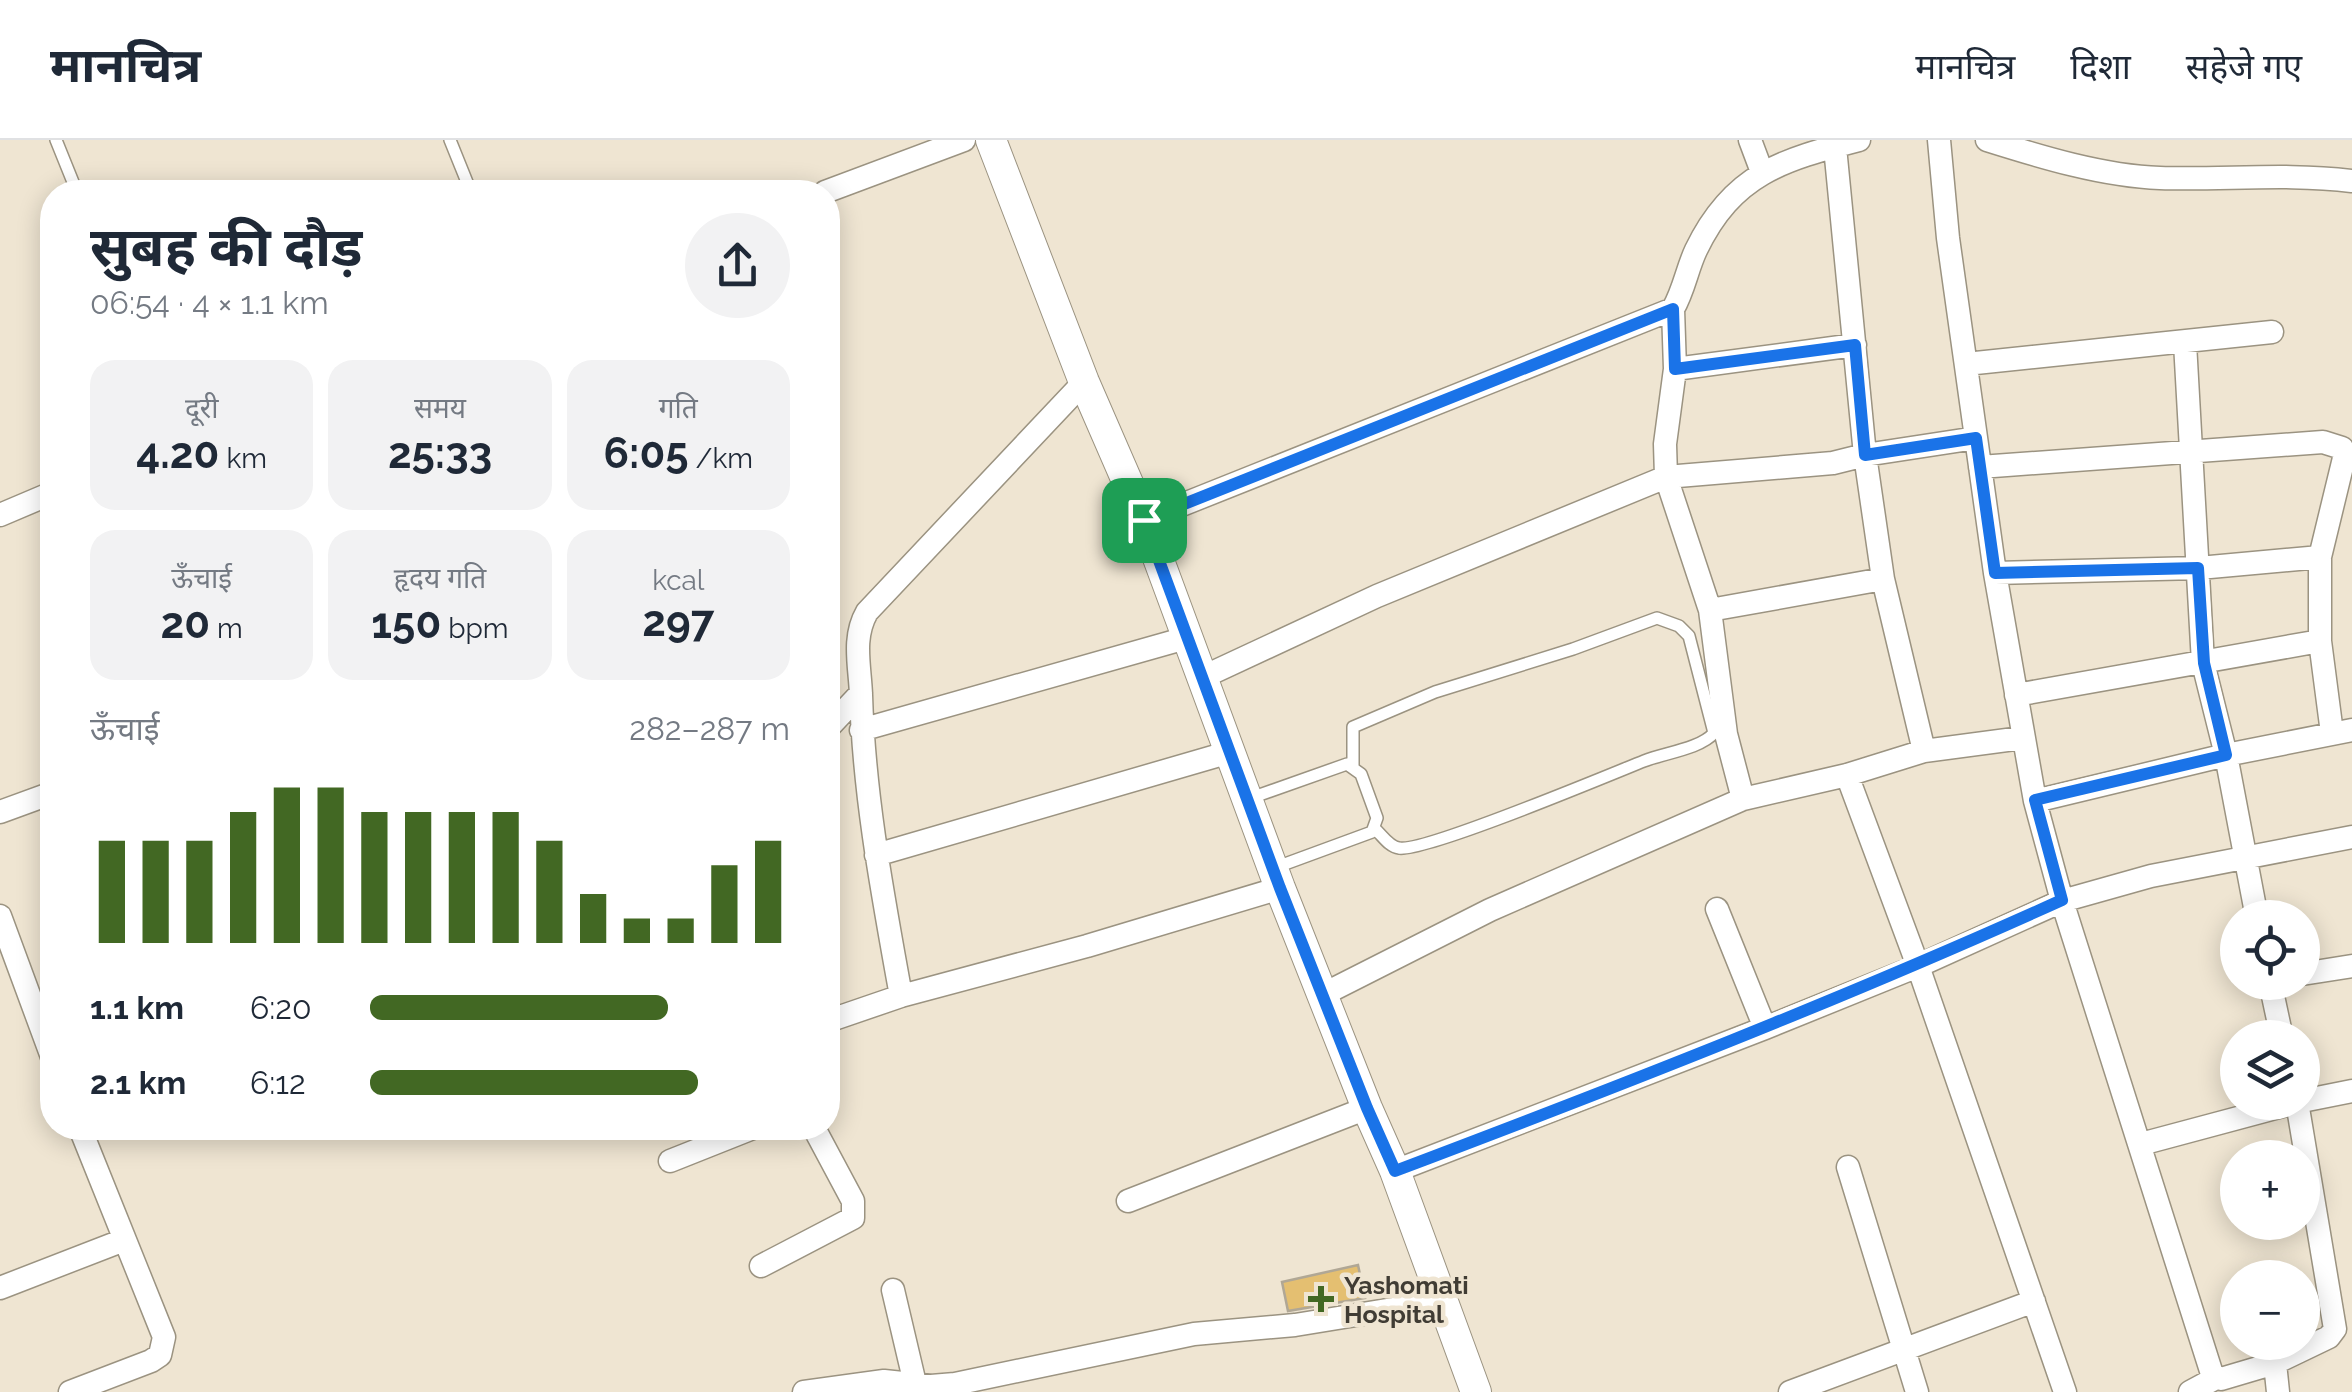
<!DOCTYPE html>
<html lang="hi">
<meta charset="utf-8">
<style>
body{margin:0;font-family:Raleway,"Noto Sans Devanagari",sans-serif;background:#f2f2f3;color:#1f2937;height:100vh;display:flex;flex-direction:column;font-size:38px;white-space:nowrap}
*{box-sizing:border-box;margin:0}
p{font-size:32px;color:#747a83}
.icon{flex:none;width:55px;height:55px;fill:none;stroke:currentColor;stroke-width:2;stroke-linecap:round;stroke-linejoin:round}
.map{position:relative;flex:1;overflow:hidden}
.panel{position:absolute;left:40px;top:40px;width:800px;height:960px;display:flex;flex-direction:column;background:#fff;border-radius:40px;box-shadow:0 5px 25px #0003}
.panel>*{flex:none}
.buttons{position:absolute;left:2220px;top:760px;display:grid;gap:20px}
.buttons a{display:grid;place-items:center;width:100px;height:100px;border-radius:50%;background:#fff;box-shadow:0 5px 25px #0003;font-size:50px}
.pin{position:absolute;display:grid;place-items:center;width:85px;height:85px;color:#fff;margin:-42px;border-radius:20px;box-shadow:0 5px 15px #0006}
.round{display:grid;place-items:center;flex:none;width:105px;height:105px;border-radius:52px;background:#f2f2f3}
.headline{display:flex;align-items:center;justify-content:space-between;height:170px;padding:0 50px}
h1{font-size:55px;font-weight:700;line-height:75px}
.figures{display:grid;grid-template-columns:repeat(3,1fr);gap:15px;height:170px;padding:10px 50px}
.figures div{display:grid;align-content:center;border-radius:25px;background:#f2f2f3;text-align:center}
.figures b{font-size:42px;font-weight:700}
.figures small{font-size:28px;font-weight:400}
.figures p{font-size:28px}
.chart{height:280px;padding:20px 50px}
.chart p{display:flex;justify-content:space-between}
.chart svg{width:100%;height:180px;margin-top:10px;stroke:#426823;stroke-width:6}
ul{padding:0 50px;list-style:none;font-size:32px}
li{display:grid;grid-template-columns:160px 120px 1fr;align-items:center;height:75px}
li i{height:25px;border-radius:12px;background:#426823}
header{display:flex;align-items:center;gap:60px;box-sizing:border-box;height:140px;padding:0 50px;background:#fff;border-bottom:2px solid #e0e1e3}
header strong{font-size:48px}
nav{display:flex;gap:55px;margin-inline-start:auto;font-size:35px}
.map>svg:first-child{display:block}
</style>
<header>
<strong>मानचित्र</strong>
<nav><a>मानचित्र</a><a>दिशा</a><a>सहेजे गए</a></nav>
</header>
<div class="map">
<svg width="2352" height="1252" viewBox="0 0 2352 1252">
<rect width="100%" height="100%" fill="#efe5d2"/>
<path fill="#e4bf71" stroke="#b0a795" stroke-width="2.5" d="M 1358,1125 L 1365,1158 L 1288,1171 L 1282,1142 Z"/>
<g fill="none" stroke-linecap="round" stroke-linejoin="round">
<defs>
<path id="service" d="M 56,0 L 77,52
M 450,0 L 471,52
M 1353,626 L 1353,587 L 1435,552 L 1573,509 L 1657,478 L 1679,486 L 1689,496 L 1714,593 C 1700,609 1664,613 1644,621 C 1609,635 1423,713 1399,708 C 1389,707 1382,695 1375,689
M 1248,659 L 1347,624 L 1361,634 L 1377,678 L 1372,692 L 1274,728"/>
<path id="minor" d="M 1750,0 L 1762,32
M 1939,0 L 1948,98 L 1995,433 L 2035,661 L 2062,761 L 2212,1234 L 2221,1239 L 2275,1223 L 2329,1197 L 2335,1189 L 2297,962
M 1987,0 C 2041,17 2103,36 2160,38 C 2224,40 2288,33 2352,41
M 1835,7 L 1865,315 L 1883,439 L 1924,611
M 825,52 L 964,0
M 1673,169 L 1675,229 L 1665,304 L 1666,337 L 1710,470 L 1726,594 L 1743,659
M 2185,203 L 2203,523 L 2226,615 L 2257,778
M 1966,224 L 2272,192
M 1675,229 L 1855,205
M 1980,327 L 2323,302 L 2342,308 L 2344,318 L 2320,417 L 2320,501 L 2332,593
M 0,375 L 52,353
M 1144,380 L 1673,169 C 1684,150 1687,129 1696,110 C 1733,33 1783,20 1859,0
M 1995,433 L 2199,428 L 2320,417
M 1710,470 L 1883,439
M 1201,538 L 1377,456 L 1666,337 L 1833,323 L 1865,315 L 1976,298
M 2016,555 L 2320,501
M 828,588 L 861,553
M 861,590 L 1186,498
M 1847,635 L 1918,826 L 2065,1252
M 2035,661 L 2226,615 L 2352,590
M 0,672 L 52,653
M 876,715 L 1230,612
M 1717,769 L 1765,888
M 0,776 L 52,917
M 2302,834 L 2352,826
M 2270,842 L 2282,898
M 1324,854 L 1490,770 L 1743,659 L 1847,635 L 1924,611 L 2022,598
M 901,856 C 883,756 864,657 861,555 C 860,526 852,498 867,472 L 1084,242
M 828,881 L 901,856 L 1087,806 L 1280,748
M 2302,961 L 2352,951
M 2141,1004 L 2298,962
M 670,1021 L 753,988
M 1848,1027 L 1917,1252
M 1395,1031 L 1765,888 L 1918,826 L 2062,761 L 2151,736 L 2352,697
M 1128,1061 L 1367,968
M 761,1126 L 853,1078 L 853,1061 L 814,988
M 0,1148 L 124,1100
M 893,1150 L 917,1252
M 2275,1223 L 2278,1252
M 70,1252 L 151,1221 L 160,1215 L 164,1197 L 80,988
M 804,1252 L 884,1241 L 931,1246 L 955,1244 L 1194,1194 L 1295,1185 L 1442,1161
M 1790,1252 L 2034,1161
M 2190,1252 L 2216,1238"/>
<path id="secondary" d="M 991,0 L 1084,242 L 1144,380 L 1280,748 L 1367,968 L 1395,1031 L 1476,1252"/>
</defs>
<use href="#service" stroke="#9b9381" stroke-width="14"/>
<use href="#minor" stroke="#9b9381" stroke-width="25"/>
<use href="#secondary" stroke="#9b9381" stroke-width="32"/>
<use href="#service" stroke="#fff" stroke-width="11"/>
<use href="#minor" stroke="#fff" stroke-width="22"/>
<use href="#secondary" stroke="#fff" stroke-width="30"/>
</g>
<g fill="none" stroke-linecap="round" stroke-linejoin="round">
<defs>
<path id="route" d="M 1673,169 L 1675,229 L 1855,205 L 1865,315 L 1976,298 L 1995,433 L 2198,428 L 2204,523 L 2226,615 L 2035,660 L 2062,760 C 1843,859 1620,946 1395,1031 L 1367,968 L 1280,748 L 1144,380 Z"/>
</defs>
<use href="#route" stroke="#fff" stroke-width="20"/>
<use href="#route" stroke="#1a73e8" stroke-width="12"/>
</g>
<path fill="#426823" stroke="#efe5d2" stroke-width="4" d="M1316 1144h10v10h10v10h-10v10h-10v-10h-10v-10h10z"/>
<g text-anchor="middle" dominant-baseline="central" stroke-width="9" stroke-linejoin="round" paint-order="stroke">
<g font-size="25" font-weight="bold" fill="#403c34" stroke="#efe5d2" text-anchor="start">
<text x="1344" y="1145">Yashomati<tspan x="1344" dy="29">Hospital</tspan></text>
</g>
</g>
</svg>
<div class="buttons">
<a><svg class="icon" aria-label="locate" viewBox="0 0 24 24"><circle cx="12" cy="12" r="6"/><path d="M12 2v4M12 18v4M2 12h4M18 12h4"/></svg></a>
<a><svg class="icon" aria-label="layers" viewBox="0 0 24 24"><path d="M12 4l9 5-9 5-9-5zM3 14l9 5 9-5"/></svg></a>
<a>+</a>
<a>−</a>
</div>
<div class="pin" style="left:1144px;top:380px;background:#1e9e55"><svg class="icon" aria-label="arrive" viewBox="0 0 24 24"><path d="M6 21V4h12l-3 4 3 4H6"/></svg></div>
<section class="panel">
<div class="headline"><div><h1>सुबह की दौड़</h1><p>06:54 · 4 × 1.1 km</p></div><a class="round"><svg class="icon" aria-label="share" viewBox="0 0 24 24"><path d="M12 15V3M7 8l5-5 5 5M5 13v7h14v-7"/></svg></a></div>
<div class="figures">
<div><p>दूरी</p><b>4.20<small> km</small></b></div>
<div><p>समय</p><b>25:33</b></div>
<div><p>गति</p><b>6:05<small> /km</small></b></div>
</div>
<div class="figures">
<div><p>ऊँचाई</p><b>20<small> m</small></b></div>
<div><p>हृदय गति</p><b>150<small> bpm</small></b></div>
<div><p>kcal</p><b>297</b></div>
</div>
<div class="chart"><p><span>ऊँचाई</span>282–287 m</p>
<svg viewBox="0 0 160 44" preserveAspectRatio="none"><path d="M5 44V19M15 44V19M25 44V19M35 44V12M45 44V6M55 44V6M65 44V12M75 44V12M85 44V12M95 44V12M105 44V19M115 44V32M125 44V38M135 44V38M145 44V25M155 44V19"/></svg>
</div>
<ul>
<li><b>1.1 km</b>6:20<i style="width:71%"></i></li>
<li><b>2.1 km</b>6:12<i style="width:78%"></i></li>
</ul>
</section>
</div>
